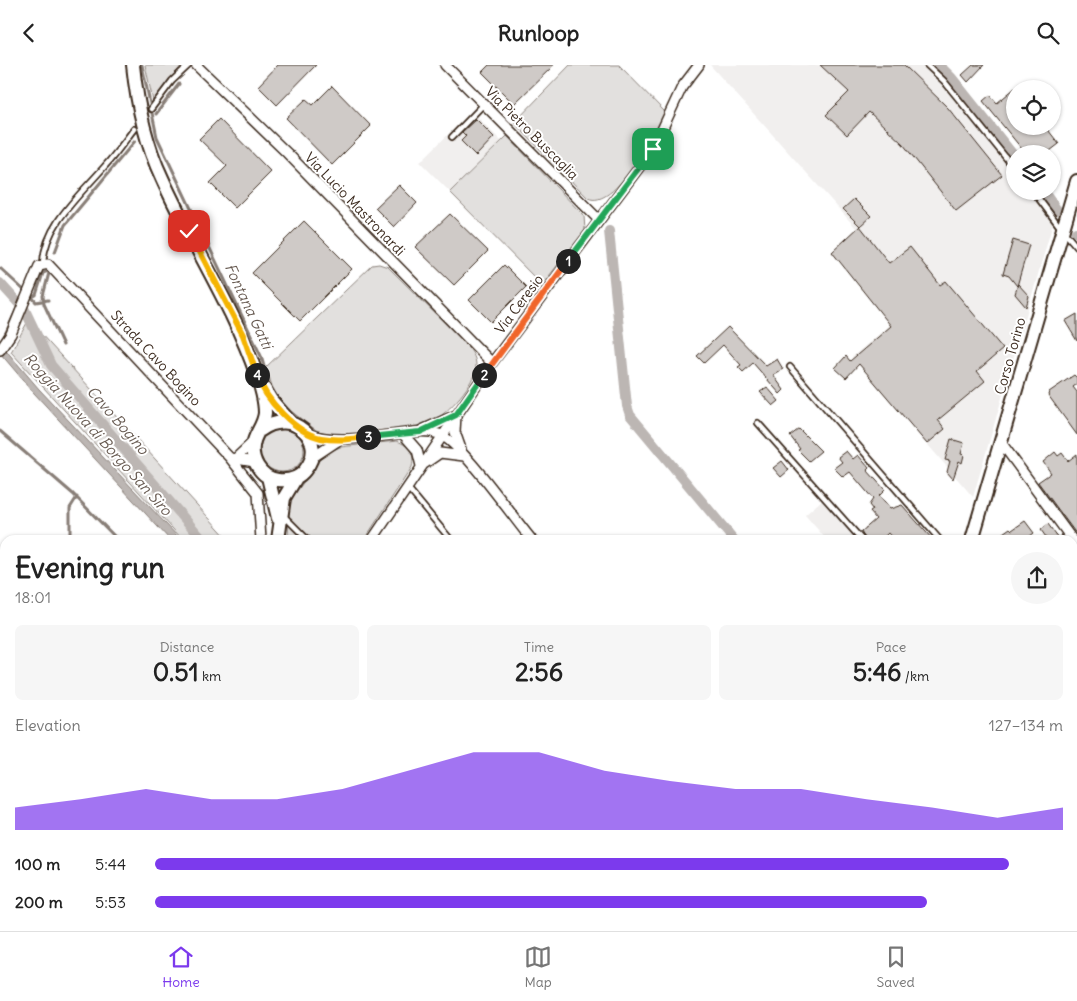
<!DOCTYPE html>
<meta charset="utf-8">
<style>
body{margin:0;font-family:Delius,sans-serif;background:#f6f6f6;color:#222;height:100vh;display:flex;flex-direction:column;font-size:19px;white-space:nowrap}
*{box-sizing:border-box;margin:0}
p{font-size:16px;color:#767676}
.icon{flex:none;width:28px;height:28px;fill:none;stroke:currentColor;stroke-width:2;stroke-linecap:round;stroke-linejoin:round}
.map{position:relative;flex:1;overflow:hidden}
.panel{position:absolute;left:0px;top:470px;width:1078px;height:396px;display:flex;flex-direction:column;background:#fff;border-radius:15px 15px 0 0;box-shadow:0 1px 4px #0004}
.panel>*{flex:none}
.fabs{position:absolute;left:1006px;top:15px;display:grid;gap:10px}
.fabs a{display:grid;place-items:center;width:55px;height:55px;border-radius:50%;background:#fff;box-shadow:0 1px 4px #0004;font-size:25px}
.pin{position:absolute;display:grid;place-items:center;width:42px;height:42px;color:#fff;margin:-21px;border-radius:10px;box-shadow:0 2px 8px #0006}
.km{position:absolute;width:25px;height:25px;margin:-12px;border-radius:50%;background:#222;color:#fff;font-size:14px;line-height:25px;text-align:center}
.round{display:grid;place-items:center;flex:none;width:52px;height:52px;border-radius:26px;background:#f6f6f6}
.head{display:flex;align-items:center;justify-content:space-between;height:85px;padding:0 15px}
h1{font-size:28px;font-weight:700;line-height:38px}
.stats{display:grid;grid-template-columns:repeat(3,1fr);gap:8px;height:85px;padding:5px 15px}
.stats div{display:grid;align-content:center;border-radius:8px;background:#f6f6f6;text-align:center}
.stats b{font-size:25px;font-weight:700}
.stats small{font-size:14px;font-weight:400}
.stats p{font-size:14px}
.chart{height:140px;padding:10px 15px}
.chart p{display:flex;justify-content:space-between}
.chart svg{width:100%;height:90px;margin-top:5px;fill:#7c3aed;opacity:.7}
ul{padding:0 15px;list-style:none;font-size:16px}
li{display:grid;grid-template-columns:80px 60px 1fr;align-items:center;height:38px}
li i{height:12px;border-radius:6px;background:#7c3aed}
header{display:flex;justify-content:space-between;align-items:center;height:65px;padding:0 15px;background:#fff;font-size:22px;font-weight:700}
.tab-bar{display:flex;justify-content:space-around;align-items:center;height:70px;border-top:1px solid #e0e0e0;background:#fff;font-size:14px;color:#767676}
.tab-bar a{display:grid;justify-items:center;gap:2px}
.tab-bar .current{color:#7c3aed}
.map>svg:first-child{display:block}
</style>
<header><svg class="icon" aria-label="back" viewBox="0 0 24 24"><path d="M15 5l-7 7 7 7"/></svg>Runloop<svg class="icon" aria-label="search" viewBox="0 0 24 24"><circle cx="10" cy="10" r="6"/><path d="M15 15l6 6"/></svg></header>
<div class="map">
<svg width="1077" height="866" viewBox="0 0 1077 866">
<rect width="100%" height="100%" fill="#fff"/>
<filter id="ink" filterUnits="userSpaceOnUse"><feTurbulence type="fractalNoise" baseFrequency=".02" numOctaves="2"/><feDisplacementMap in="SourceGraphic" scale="10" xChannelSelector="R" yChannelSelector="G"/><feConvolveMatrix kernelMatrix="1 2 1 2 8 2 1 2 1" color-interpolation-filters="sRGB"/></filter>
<g filter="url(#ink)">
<path fill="#f1efee" d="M 710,0 L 923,0 L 943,19 L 1015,110 L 1015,126 L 1027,126 L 1053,158 L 973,432 L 852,292 L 891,259 L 833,187 L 856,163 Z
M 472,46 L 501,76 L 450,127 L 420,97 Z
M 822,435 L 858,475 L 827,475 L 805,450 Z"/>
<path fill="#e2e0de" stroke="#8e857e" d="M 145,0 L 182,0 L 153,36 Z
M 570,0 L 619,0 L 666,48 C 655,68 614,146 588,133 L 514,58 Z
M 507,71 L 584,151 L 585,165 L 542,220 L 450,127 Z
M 379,199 L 388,202 L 467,280 C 471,286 476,292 476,300 C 476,318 448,348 433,356 C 420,363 338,374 324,369 C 307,362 282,340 273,324 C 270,317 270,309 265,303 L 372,200 Z
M 28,256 L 29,256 L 229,475 L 183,475 L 11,287 Z
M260 385a22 22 0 1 1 44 0a22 22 0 1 1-44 0Z
M 397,376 C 410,381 415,389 412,402 L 364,475 L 288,475 L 289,443 L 292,433 L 324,389 L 340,382 Z"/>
<path fill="#bcb6b3" stroke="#887e77" d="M 4,283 L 39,324 L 181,475 L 170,475 L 34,328 L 0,288 Z"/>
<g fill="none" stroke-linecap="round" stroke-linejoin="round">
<path stroke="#887e77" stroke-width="3" d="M 142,0 L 157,72 L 261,291 L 270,323
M 156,49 L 179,19
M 55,187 L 65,160 L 135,76
M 0,203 L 27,228
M 50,204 L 43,231 L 44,239 L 63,280
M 32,232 L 36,230 L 43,208 L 48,206
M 32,232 L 36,237 L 48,235
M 2,276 L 17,243
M 286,344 L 314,365
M 0,366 L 73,429 L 118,475
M 286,463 L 285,471 L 289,475
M 70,475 L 70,443 L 77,432
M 45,866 L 48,861
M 309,866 L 314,861"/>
<path stroke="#bcb6b3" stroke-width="10" d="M 939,0 L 952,13 L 1015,92
M 1043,126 L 1057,145
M 609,166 L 627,341 L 630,350 L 734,475
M 1076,167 L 1077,168
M 0,218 L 21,241
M 25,245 L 51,300 L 203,475
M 540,861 L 545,866
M 885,861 L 889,866"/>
</g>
<path fill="#cfcac7" stroke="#3b2a1e" d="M 278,0 L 316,0 L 277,40 L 258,21 Z
M 489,0 L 554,0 L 514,39 L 482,7 Z
M 820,0 L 904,0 L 948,43 L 1002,110 L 956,146 L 903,79 L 869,47 L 847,70 L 826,50 L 849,27 Z
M 973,0 L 984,0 L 968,17 L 962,10 Z
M 332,21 L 371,61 L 332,100 L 286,53 L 306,34 L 313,40 Z
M 1015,23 L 1015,61 L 1045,61 L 1059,79 L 1046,89 L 1026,89 L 983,36 L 990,30 L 997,38 Z
M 219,54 L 271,107 L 235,143 L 210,118 L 227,101 L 199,74 Z
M 476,54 L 494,72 L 476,91 L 461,76 L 466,71 L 462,67 Z
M 399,120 L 417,138 L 394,162 L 375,143 Z
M 854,134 L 871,151 L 860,161 L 843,144 Z
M 450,149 L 488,186 L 454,220 L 415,182 Z
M 304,156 L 352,204 L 300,256 L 252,208 Z
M 860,161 L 889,198 L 910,182 L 940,220 L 946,216 L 1003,284 L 977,306 L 985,316 L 938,355 L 945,364 L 927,379 L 859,299 L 846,313 L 835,303 L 846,291 L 850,296 L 891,261 L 832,187 Z
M 1013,175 L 1029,180 L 1017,221 L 1009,211 L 1003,209 Z
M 504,200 L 526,222 L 491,257 L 469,235 Z
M 1018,219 L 1029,231 L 1026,242 L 1015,229 Z
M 1077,249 L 1077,276 L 1065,256 Z
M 728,262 L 766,301 L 777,294 L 783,304 L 773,310 L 784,325 L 780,329 L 753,298 L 743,307 L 738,302 L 741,300 L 723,280 L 704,298 L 697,291 Z
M 1074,310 L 1077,313 L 1077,319 L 1073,322 L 1077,327 L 1077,370 L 1048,330 L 1049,327 Z
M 767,322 L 779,336 L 773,341 L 760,327 Z
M 799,364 L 821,386 L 809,396 L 798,385 L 800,384 L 790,371 Z
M 951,374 L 964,378 L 961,389 L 964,390 L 962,398 L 959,396 L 953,414 L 947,407 L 950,396 L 945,395 Z
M 846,386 L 853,394 L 858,390 L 869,403 L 867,405 L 885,425 L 879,431 L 890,444 L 902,440 L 933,475 L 894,475 L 888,468 L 881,475 L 866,475 L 861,467 L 876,454 L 870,447 L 873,445 L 869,440 L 873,434 L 850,407 L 843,412 L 834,403 L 842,397 L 838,392 Z
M 1055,387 L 1058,391 L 1062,388 L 1068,396 L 1077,389 L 1077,470 L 1038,417 L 1051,408 L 1043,397 Z
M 782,396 L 789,405 L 781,412 L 773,403 Z
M 1025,456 L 1034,468 L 1025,475 L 1004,475 L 1000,470 L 1010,463 L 1012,465 Z
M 1048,459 L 1058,473 L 1061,470 L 1065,475 L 1048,475 L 1041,465 Z"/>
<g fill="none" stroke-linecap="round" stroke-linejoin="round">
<defs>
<path id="lane" d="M 927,0 L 944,16 L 1015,104
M 151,44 L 172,16 L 189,0
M 452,72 L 484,39
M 1033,126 L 1060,162
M 1065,168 L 1077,182
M 43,199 C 44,160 81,129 105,101 C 115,90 124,77 134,64
M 790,302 L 940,475
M 758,358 L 862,475
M 407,422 L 451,475
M 284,451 L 308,475
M 1072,693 L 1077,689
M 869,861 L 873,866
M 905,861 L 909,866
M 829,866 L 830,861"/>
<path id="street" d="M 196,0 L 287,88 L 492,298
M 445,0 L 599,155
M 0,285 L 11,269 L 39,201 L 48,199 L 230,393 L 255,397
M 422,365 L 456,350 L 455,367 L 461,384
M 307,369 C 335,378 361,373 390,370 C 406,368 424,364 439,369 C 461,377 514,454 532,475
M 403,369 L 417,385 L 421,401 L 440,388 L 464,391
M 1000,376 L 1077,481
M 230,393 L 258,428 L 261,475
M 312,393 L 339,375
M 235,394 L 255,375
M 372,475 L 492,298 L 653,84 L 682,22 L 699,0
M 506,861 L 510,866
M 39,866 L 43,861
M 727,866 L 730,861"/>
<path id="secondary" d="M 133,0 C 137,39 145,77 162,113 C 192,180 233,241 257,311 C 261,321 265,337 265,348 C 264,359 257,366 254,376 C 249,393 260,413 278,415 C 289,416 299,413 305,405 C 329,376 292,342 261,365
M 264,323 L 271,335 L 290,357
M 268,412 L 278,453
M 278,475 L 284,433 L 296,413
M 972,475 L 1077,116
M 250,861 L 250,866
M 856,866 L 857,861"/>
</defs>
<use href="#lane" stroke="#3b2a1e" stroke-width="8"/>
<use href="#street" stroke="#3b2a1e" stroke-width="12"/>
<use href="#secondary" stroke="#3b2a1e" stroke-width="16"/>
<path stroke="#3b2a1e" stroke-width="2" stroke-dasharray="5 4" stroke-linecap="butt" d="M 0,729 L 5,734"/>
<use href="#lane" stroke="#fff" stroke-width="4.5"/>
<use href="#street" stroke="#fff" stroke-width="9"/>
<use href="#secondary" stroke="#fff" stroke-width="12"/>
</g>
</g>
<g fill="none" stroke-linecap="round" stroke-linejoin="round" filter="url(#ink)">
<defs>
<path id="split-1" d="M 568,196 L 653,84"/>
<path id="split-2" d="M 484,310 L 568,196"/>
<path id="split-3" d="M 368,372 L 420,367 L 456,350 L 484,310"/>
<path id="split-4" d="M 257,310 C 265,335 296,368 321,373 C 337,376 352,374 368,372"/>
<path id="split-5" d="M 189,166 L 243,270 L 257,310"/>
</defs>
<use href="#split-1" stroke="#fff" stroke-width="10"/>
<use href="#split-2" stroke="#fff" stroke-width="10"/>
<use href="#split-3" stroke="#fff" stroke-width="10"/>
<use href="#split-4" stroke="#fff" stroke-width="10"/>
<use href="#split-5" stroke="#fff" stroke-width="10"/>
<use href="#split-1" stroke="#22a559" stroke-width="6"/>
<use href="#split-2" stroke="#f0652b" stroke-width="6"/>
<use href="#split-3" stroke="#22a559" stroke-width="6"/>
<use href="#split-4" stroke="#f5b400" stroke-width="6"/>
<use href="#split-5" stroke="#f5b400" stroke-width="6"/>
</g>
<g text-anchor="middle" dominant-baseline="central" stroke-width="4" stroke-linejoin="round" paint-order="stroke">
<g font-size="14" fill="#3b2a1e" stroke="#fff">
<text transform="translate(532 68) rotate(45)">Via Pietro Buscaglia</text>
<text transform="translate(355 139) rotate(46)">Via Lucio Mastronardi</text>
<text transform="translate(519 239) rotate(-53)">Via Ceresio</text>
<text transform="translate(1010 291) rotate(-74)">Corso Torino</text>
<text transform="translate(156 293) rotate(47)">Strada Cavo Bogino</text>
</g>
<g font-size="15" font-style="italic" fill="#685b52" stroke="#fff">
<text transform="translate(249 241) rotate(65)">Fontana Gatti</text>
<text transform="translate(118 355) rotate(49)">Cavo Bogino</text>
<text transform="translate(98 369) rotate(48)">Roggia Nuova di Borgo San Siro</text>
</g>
</g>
</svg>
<div class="fabs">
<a><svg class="icon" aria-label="locate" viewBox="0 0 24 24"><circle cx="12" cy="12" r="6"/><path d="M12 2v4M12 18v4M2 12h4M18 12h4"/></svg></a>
<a><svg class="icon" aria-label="layers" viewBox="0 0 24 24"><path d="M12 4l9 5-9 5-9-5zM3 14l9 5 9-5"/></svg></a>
</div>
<div class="pin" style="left:653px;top:84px;background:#1e9e55"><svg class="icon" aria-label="arrive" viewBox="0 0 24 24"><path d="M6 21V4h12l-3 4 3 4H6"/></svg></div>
<div class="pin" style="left:189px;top:166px;background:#d93025"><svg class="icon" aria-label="check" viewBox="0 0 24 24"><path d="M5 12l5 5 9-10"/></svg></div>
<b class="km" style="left:568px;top:196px">1</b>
<b class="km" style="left:484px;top:310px">2</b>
<b class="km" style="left:368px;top:372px">3</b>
<b class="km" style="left:257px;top:310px">4</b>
<section class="panel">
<div class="head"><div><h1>Evening run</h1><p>18:01</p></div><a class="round"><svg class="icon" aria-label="share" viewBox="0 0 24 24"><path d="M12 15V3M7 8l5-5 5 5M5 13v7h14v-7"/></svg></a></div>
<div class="stats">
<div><p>Distance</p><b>0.51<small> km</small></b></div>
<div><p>Time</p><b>2:56</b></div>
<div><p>Pace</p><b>5:46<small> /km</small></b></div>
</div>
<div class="chart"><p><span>Elevation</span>127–134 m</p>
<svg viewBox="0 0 160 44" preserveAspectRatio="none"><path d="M0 44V33L10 29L20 24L30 29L40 29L50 24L60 15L70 6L80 6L90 15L100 20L110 24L120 24L130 29L140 33L150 38L160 33V44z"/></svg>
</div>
<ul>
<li><b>100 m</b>5:44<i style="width:94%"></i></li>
<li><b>200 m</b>5:53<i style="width:85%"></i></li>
</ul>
</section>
</div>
<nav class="tab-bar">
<a class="current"><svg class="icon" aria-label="home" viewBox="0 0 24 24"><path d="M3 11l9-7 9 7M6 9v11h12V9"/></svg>Home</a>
<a><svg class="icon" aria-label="map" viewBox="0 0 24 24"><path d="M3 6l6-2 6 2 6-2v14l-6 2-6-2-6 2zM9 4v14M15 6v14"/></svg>Map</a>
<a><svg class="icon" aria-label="saved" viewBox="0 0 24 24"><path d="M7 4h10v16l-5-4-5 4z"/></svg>Saved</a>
</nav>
